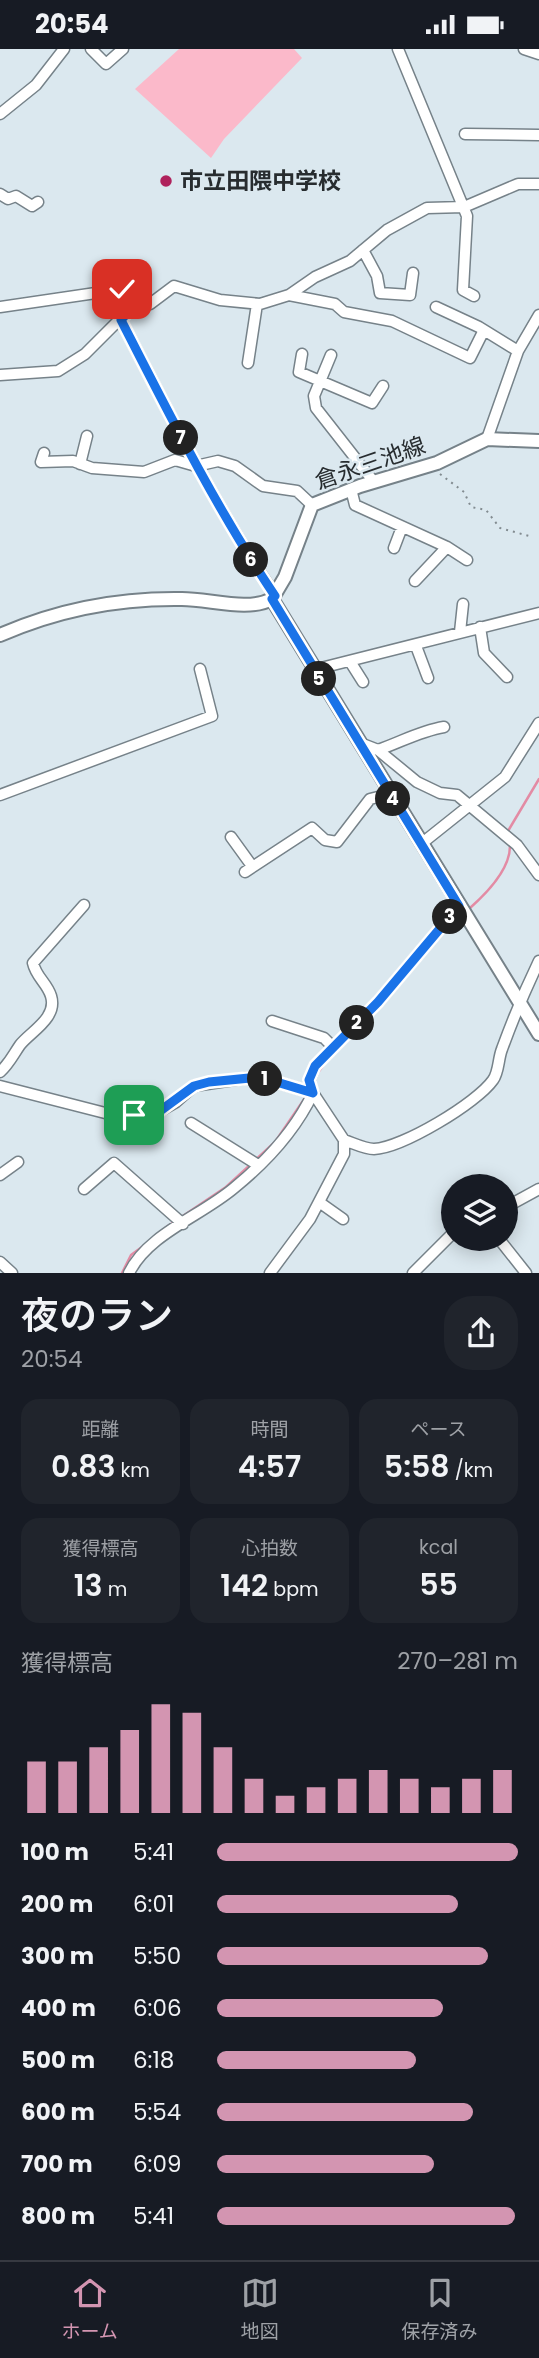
<!DOCTYPE html>
<html lang="ja">
<meta charset="utf-8">
<style>
body{margin:0;font-family:Poppins,"Noto Sans JP",sans-serif;background:#20242c;color:#f1f3f6;height:100vh;display:flex;flex-direction:column;font-size:26px;white-space:nowrap}
*{box-sizing:border-box;margin:0}
p{font-size:23px;color:#9ea1a6}
.icon{flex:none;width:38px;height:38px;fill:none;stroke:currentColor;stroke-width:2;stroke-linecap:round;stroke-linejoin:round}
.map{position:relative;height:1224px;overflow:hidden}
.details{display:flex;flex-direction:column;background:#171b24;flex:1}
.details>*{flex:none}
.fabs{position:absolute;left:441px;top:1125px;display:grid;gap:14px}
.fabs a{display:grid;place-items:center;width:77px;height:77px;border-radius:50%;background:#171b24;box-shadow:0 4px 18px #0003;font-size:35px}
.pin{position:absolute;display:grid;place-items:center;width:60px;height:60px;color:#fff;margin:-30px;border-radius:14px;box-shadow:0 4px 10px #0006}
.km{position:absolute;width:35px;height:35px;margin:-18px;border-radius:50%;background:#222;color:#fff;font-size:19px;line-height:35px;text-align:center}
.round{display:grid;place-items:center;flex:none;width:74px;height:74px;border-radius:28px;background:#20242c}
.summary{display:flex;align-items:center;justify-content:space-between;height:119px;padding:0 21px}
h1{font-size:38px;font-weight:600;line-height:52px}
.figures{display:grid;grid-template-columns:repeat(3,1fr);gap:10px;height:119px;padding:7px 21px}
.figures div{display:grid;align-content:center;border-radius:18px;background:#20242c;text-align:center}
.figures b{font-size:30px;font-weight:600}
.figures small{font-size:19px;font-weight:400}
.figures p{font-size:19px}
.chart{height:196px;padding:14px 21px}
.chart p{display:flex;justify-content:space-between}
.chart svg{width:100%;height:126px;margin-top:7px;stroke:#d395b1;stroke-width:6}
ul{padding:0 21px;list-style:none;font-size:23px}
li{display:grid;grid-template-columns:112px 84px 1fr;align-items:center;height:52px}
li i{height:18px;border-radius:9px;background:#d395b1}
.status{display:flex;justify-content:space-between;align-items:center;height:49px;padding:0 35px;background:#171b24;direction:ltr}
.status svg{height:19px;fill:currentColor}
.tabs{display:flex;justify-content:space-around;align-items:center;height:98px;border-top:2px solid #363941;background:#171b24;font-size:19px;color:#9ea1a6}
.tabs a{display:grid;justify-items:center;gap:4px}
.tabs .active{color:#d395b1}
.map>svg:first-child{display:block}
</style>
<div class="status"><b>20:54</b><svg viewBox="0 0 49 12"><path d="M0 12V9h3v3zM5 12V6h3v6zM10 12V3h3v9zM15 12V0h3v12zM26 1h20v11H26zM47 4h2v5h-2z"/></svg></div>
<div class="map">
<svg width="539" height="1224" viewBox="0 0 539 1224">
<rect width="100%" height="100%" fill="#dbe8ef"/>
<path fill="#fbb9ca" d="M 179,0 L 294,0 L 302,9 L 224,90 L 211,109 L 135,40 Z"/>
<g fill="none" stroke-linecap="round" stroke-linejoin="round">
<path stroke="#e38ba4" stroke-width="2.5" d="M 508,782 L 539,730
M 470,859 C 487,844 510,821 510,797
M 449,876 L 456,869
M 317,1025 L 325,1014
M 165,1179 L 226,1138 L 275,1093 L 305,1049
M 122,1224 L 131,1206 L 146,1195"/>
<defs>
<path id="minor" d="M 91,0 L 106,15 L 123,0
M 398,0 L 467,167 L 463,241 L 474,247
M 524,0 L 539,5
M 0,65 L 36,36 L 64,0
M 465,85 L 539,86
M 0,145 L 8,150 L 16,147 L 32,157 L 38,153
M 363,201 L 377,227 L 380,244 L 410,246 L 413,224
M 289,246 L 335,255 L 344,263 L 392,272 L 470,309 L 483,283
M 0,258 L 123,240 L 150,255 L 174,237 L 220,251 L 260,255 L 289,246 L 315,228 L 350,212 L 387,181 L 427,159 L 464,158 L 518,135 L 539,135
M 436,258 L 479,278 L 518,302
M 121,271 C 169,365 216,459 275,546
M 302,305 L 299,323 L 372,354 L 383,337
M 331,306 L 314,347 L 316,359 L 374,433
M 248,314 L 257,255
M 0,326 L 58,322 L 85,305 L 142,248
M 487,390 L 518,302 L 539,266
M 44,404 L 41,413 L 73,412 L 92,419 L 144,423 L 175,411 L 196,417 L 218,412 L 235,417 L 263,437 L 297,442 L 312,456
M 80,415 L 87,387
M 351,440 L 355,456 L 447,498 L 467,511
M 394,499 L 402,478
M 415,532 L 447,498
M 480,578 L 484,604 L 507,628
M 460,583 L 463,555
M 416,597 L 428,629
M 351,614 L 363,633
M 313,621 L 539,564
M 360,694 L 378,701 L 417,733 L 440,744 L 457,746 L 517,796 L 539,826
M 378,701 C 401,693 420,682 444,678
M 0,746 L 212,667 L 200,620
M 231,788 L 252,817
M 421,795 L 505,728 L 539,674
M 245,823 L 312,779 L 325,791 L 337,793 L 370,750 L 390,745
M 272,972 L 324,989 L 333,998
M 0,1023 C 9,1015 13,1006 20,996 C 30,983 58,969 51,947 C 47,934 36,928 33,914 L 84,856
M 0,1037 L 113,1066 L 160,1062 L 176,1053 L 194,1037 L 247,1029 L 260,1028 L 313,1044
M 191,1074 L 258,1116
M 344,1091 C 353,1094 365,1100 374,1100 C 402,1099 477,1054 493,1031 C 499,1023 498,1010 502,1000 C 513,970 525,941 539,912
M 0,1126 L 18,1113
M 84,1140 L 114,1114 L 183,1175
M 319,1153 L 343,1170
M 506,1158 L 539,1140
M 499,1190 L 526,1224
M 0,1213 L 12,1224
M 129,1224 C 148,1185 201,1167 234,1139 C 266,1113 295,1082 313,1044
M 270,1224 L 310,1170 L 344,1105 L 344,1091 L 313,1044 L 309,1032 L 315,1017 L 378,953 L 459,857
M 413,1224 L 453,1184"/>
<path id="major" d="M 272,550 L 539,985
M 272,550 L 285,528 L 312,456 L 360,437 L 437,414 L 487,390 L 539,392
M 0,586 C 57,561 120,549 182,550 C 210,550 248,563 272,550"/>
</defs>
<use href="#minor" stroke="#768289" stroke-width="13"/>
<use href="#major" stroke="#768289" stroke-width="16"/>
<path stroke="#828b90" stroke-width="2" stroke-dasharray="2 5" stroke-linecap="butt" d="M 440,425 L 464,443 L 471,458 L 486,461 L 500,479 L 529,487"/>
<use href="#minor" stroke="#fff" stroke-width="10"/>
<use href="#major" stroke="#fff" stroke-width="12"/>
</g>
<g fill="none" stroke-linecap="round" stroke-linejoin="round">
<defs>
<path id="route" d="M 122,240 L 142,248 L 121,271 C 169,365 216,459 275,547 L 272,550 L 459,857 L 378,953 L 315,1017 L 309,1031 L 313,1044 L 260,1028 L 209,1033 L 194,1037 L 160,1062 L 134,1066"/>
</defs>
<use href="#route" stroke="#fff" stroke-width="14"/>
<use href="#route" stroke="#1a73e8" stroke-width="9"/>
</g>
<circle fill="#af225c" stroke="#dbe8ef" stroke-width="2.5" cx="166" cy="132" r="7"/>
<g text-anchor="middle" dominant-baseline="central" stroke-width="5" stroke-linejoin="round" paint-order="stroke">
<g font-size="23" font-weight="bold" fill="#272c2f" stroke="#dbe8ef" text-anchor="start">
<text x="180" y="132">市立田隈中学校</text>
</g>
<g font-size="23" fill="#272c2f" stroke="#dbe8ef">
<text transform="translate(370 414) rotate(-19)">倉永三池線</text>
</g>
</g>
</svg>
<div class="fabs">
<a><svg class="icon" aria-label="layers" viewBox="0 0 24 24"><path d="M12 4l9 5-9 5-9-5zM3 14l9 5 9-5"/></svg></a>
</div>
<div class="pin" style="left:134px;top:1066px;background:#1e9e55"><svg class="icon" aria-label="arrive" viewBox="0 0 24 24"><path d="M6 21V4h12l-3 4 3 4H6"/></svg></div>
<div class="pin" style="left:122px;top:240px;background:#d93025"><svg class="icon" aria-label="check" viewBox="0 0 24 24"><path d="M5 12l5 5 9-10"/></svg></div>
<b class="km" style="left:265px;top:1030px">1</b>
<b class="km" style="left:357px;top:974px">2</b>
<b class="km" style="left:450px;top:868px">3</b>
<b class="km" style="left:393px;top:750px">4</b>
<b class="km" style="left:319px;top:630px">5</b>
<b class="km" style="left:251px;top:511px">6</b>
<b class="km" style="left:181px;top:389px">7</b>
</div>
<section class="details">
<div class="summary"><div><h1>夜のラン</h1><p>20:54</p></div><a class="round"><svg class="icon" aria-label="share" viewBox="0 0 24 24"><path d="M12 15V3M7 8l5-5 5 5M5 13v7h14v-7"/></svg></a></div>
<div class="figures">
<div><p>距離</p><b>0.83<small> km</small></b></div>
<div><p>時間</p><b>4:57</b></div>
<div><p>ペース</p><b>5:58<small> /km</small></b></div>
</div>
<div class="figures">
<div><p>獲得標高</p><b>13<small> m</small></b></div>
<div><p>心拍数</p><b>142<small> bpm</small></b></div>
<div><p>kcal</p><b>55</b></div>
</div>
<div class="chart"><p><span>獲得標高</span>270–281 m</p>
<svg viewBox="0 0 160 44" preserveAspectRatio="none"><path d="M5 44V26M15 44V26M25 44V21M35 44V15M45 44V6M55 44V9M65 44V21M75 44V32M85 44V38M95 44V35M105 44V32M115 44V29M125 44V32M135 44V35M145 44V32M155 44V29"/></svg>
</div>
<ul>
<li><b>100 m</b>5:41<i style="width:100%"></i></li>
<li><b>200 m</b>6:01<i style="width:80%"></i></li>
<li><b>300 m</b>5:50<i style="width:90%"></i></li>
<li><b>400 m</b>6:06<i style="width:75%"></i></li>
<li><b>500 m</b>6:18<i style="width:66%"></i></li>
<li><b>600 m</b>5:54<i style="width:85%"></i></li>
<li><b>700 m</b>6:09<i style="width:72%"></i></li>
<li><b>800 m</b>5:41<i style="width:99%"></i></li>
</ul>
</section>
<nav class="tabs">
<a class="active"><svg class="icon" aria-label="home" viewBox="0 0 24 24"><path d="M3 11l9-7 9 7M6 9v11h12V9"/></svg>ホーム</a>
<a><svg class="icon" aria-label="map" viewBox="0 0 24 24"><path d="M3 6l6-2 6 2 6-2v14l-6 2-6-2-6 2zM9 4v14M15 6v14"/></svg>地図</a>
<a><svg class="icon" aria-label="saved" viewBox="0 0 24 24"><path d="M7 4h10v16l-5-4-5 4z"/></svg>保存済み</a>
</nav>
